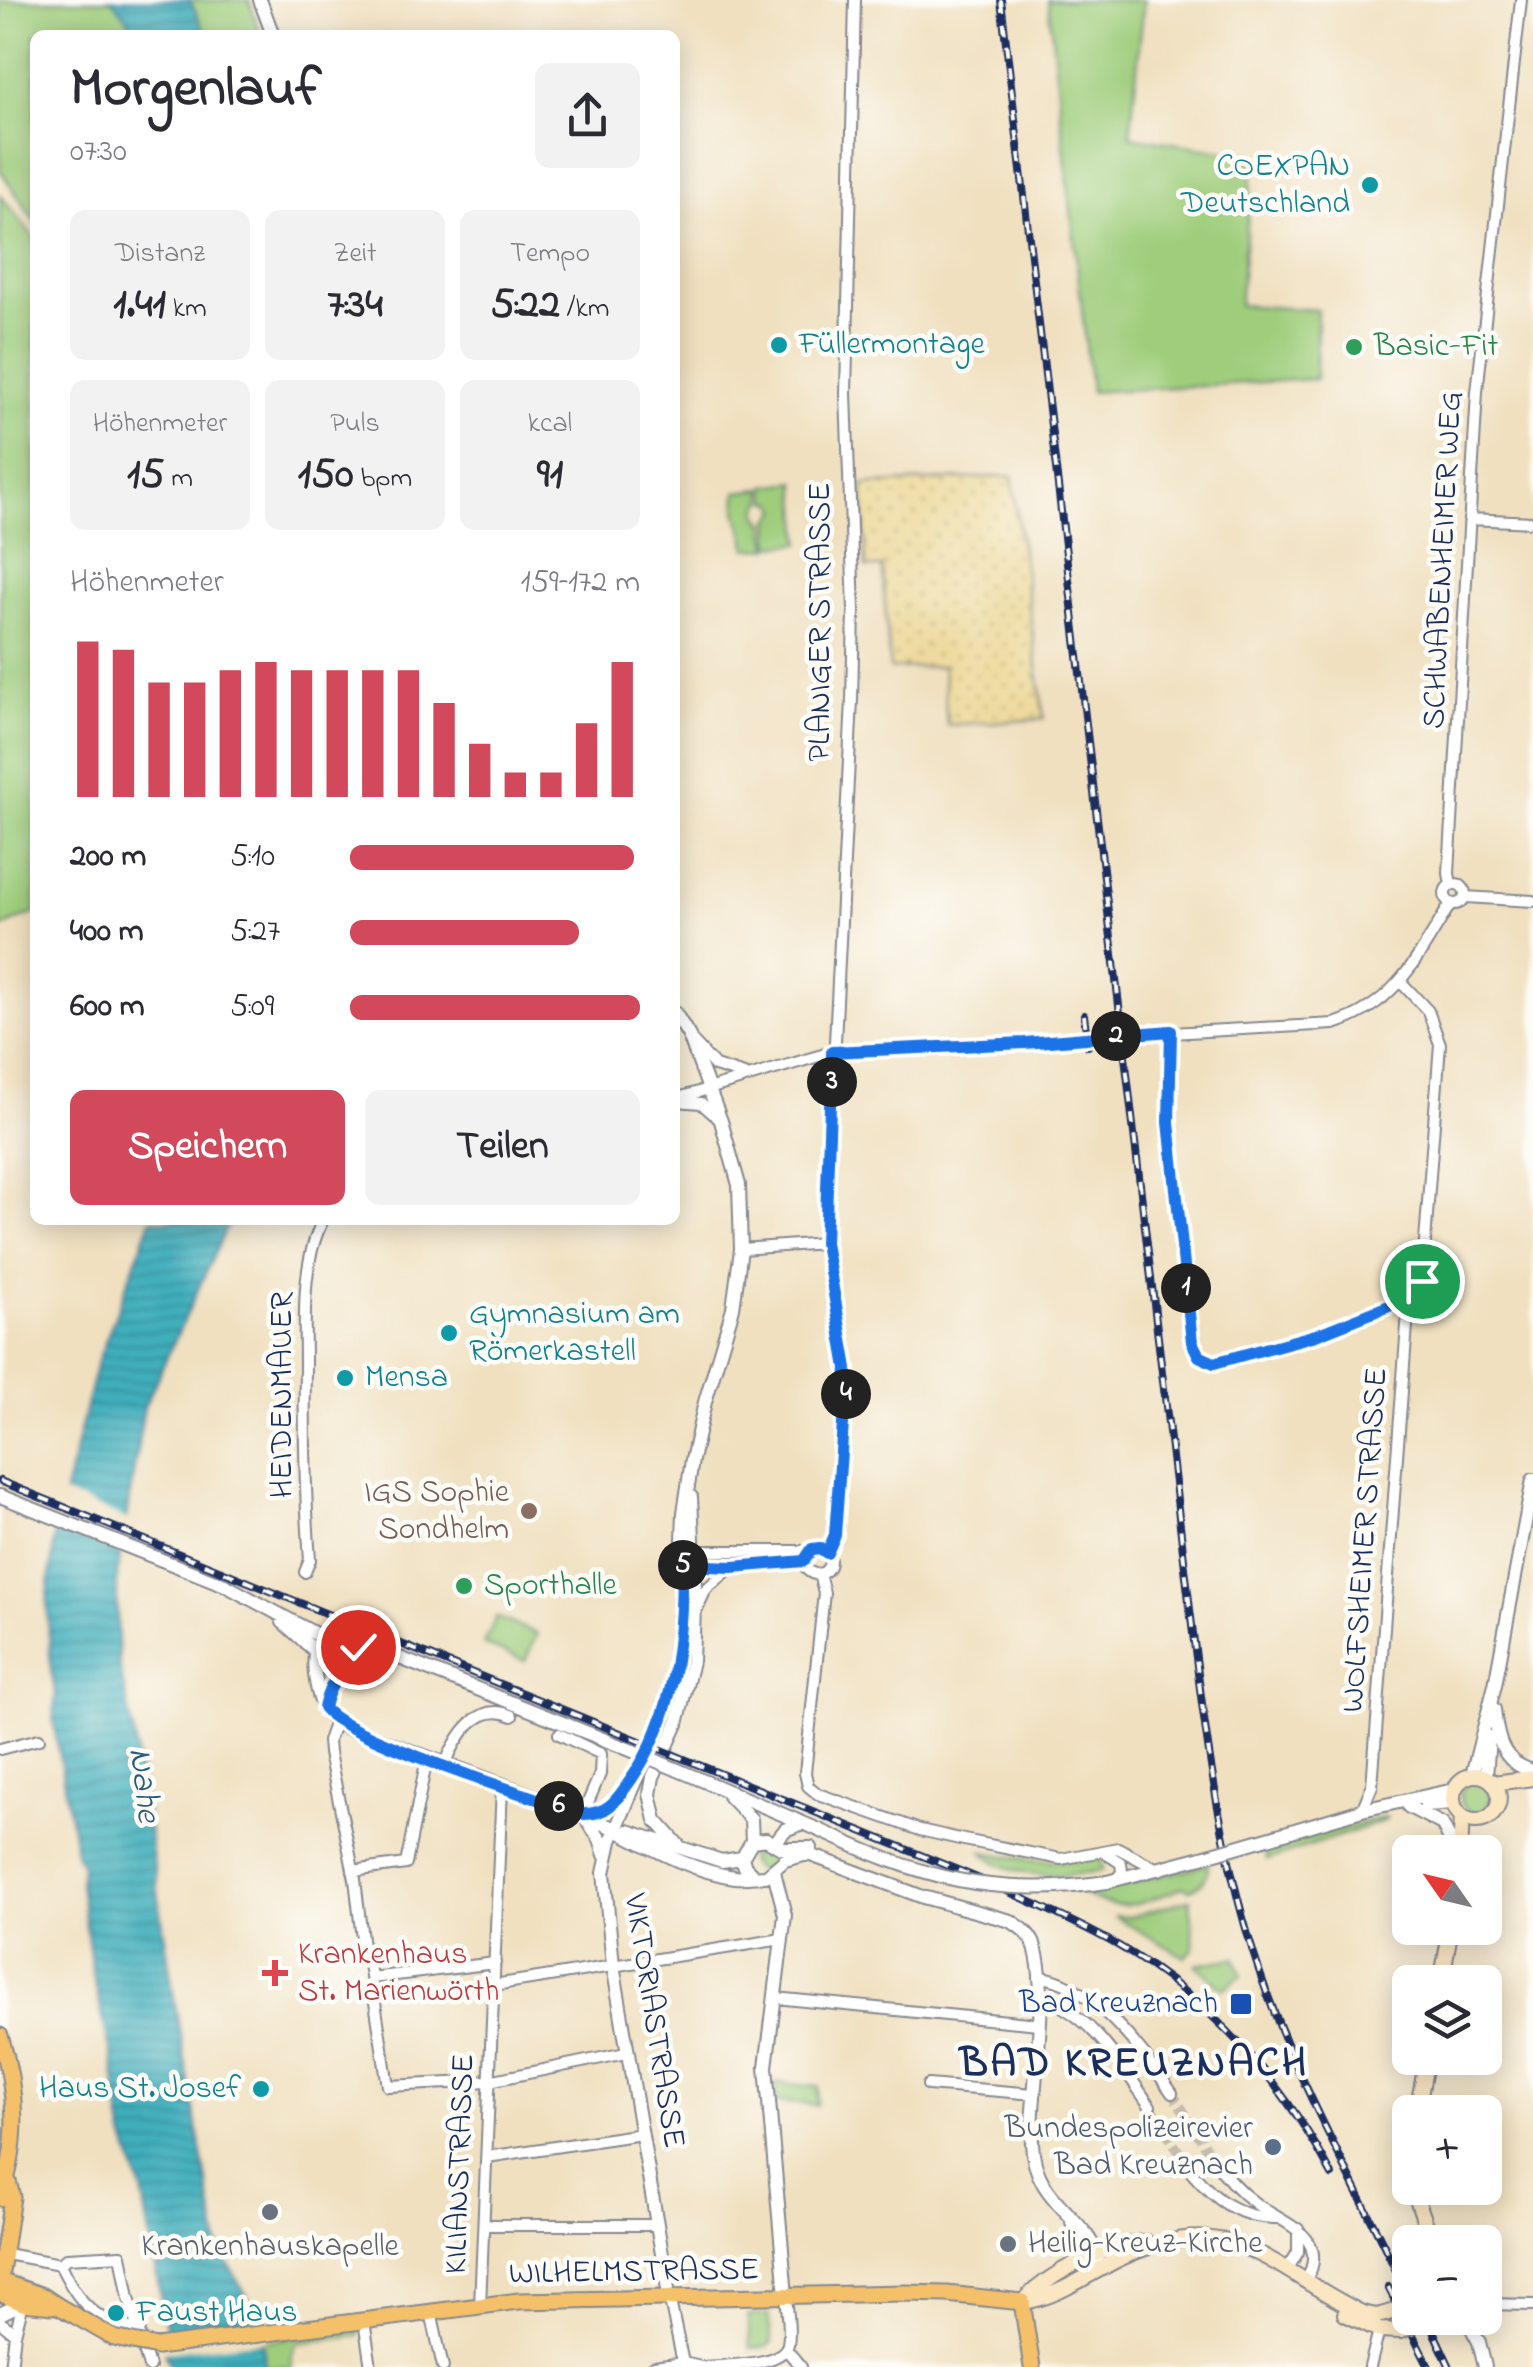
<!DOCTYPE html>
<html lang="de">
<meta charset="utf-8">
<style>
body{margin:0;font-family:"Indie Flower",sans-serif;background:#f2f2f3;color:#2b2b33;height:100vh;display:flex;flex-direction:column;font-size:38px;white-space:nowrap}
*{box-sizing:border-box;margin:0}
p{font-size:32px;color:#7c7c81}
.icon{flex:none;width:55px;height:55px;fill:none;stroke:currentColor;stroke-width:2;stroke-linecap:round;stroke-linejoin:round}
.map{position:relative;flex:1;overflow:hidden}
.panel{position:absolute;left:30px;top:30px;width:650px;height:1195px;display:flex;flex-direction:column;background:#fff;border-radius:15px;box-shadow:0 5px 25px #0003}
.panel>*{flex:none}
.needle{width:65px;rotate:304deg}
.tools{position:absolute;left:1392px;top:1835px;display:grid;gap:20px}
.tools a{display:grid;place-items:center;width:110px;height:110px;border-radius:15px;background:#fff;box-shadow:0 5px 25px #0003;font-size:50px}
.pin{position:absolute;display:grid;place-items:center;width:85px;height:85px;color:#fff;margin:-42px;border:5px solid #fff;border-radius:50%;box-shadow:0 2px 10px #0007}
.km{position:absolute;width:50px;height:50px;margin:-25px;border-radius:50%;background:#222;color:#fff;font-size:28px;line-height:50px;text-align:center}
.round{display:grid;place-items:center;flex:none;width:105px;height:105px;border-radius:15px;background:#f2f2f3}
.summary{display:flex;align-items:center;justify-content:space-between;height:170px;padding:0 40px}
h1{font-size:55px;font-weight:700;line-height:75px}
.metrics{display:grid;grid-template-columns:repeat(3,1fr);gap:15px;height:170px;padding:10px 40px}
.metrics div{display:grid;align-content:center;border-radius:15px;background:#f2f2f3;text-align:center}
.metrics b{font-size:42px;font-weight:700}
.metrics small{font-size:28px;font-weight:400}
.metrics p{font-size:28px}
.chart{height:280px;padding:20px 40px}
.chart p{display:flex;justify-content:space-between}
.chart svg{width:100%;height:180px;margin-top:10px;stroke:#d1495b;stroke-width:6}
.primary-button{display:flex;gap:20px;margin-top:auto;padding:20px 40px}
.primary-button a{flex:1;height:115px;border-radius:15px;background:#d1495b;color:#fff;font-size:40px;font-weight:700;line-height:115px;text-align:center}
.primary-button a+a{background:#f2f2f3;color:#2b2b33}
ul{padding:0 40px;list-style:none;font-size:32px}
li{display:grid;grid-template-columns:160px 120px 1fr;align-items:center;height:75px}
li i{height:25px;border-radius:12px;background:#d1495b}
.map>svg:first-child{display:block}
</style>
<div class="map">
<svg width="1533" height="2367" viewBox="0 0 1533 2367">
<defs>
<pattern id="sand-dots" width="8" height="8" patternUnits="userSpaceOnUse" patternTransform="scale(2.5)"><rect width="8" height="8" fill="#eeda9e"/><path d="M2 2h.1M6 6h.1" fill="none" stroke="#ccbb8a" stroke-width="1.8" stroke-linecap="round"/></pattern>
<pattern id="water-rules" width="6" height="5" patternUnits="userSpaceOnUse" patternTransform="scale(2.5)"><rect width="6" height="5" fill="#40afbc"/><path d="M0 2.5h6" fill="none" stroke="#358f9c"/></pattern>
</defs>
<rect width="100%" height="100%" fill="#fdfcf7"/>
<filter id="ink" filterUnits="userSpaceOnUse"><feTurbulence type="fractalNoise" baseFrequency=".01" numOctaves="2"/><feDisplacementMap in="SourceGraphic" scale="20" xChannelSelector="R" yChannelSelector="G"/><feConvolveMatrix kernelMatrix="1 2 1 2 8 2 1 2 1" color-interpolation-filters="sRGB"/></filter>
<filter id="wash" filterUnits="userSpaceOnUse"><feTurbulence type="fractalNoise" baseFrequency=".0048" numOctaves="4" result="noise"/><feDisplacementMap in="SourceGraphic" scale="40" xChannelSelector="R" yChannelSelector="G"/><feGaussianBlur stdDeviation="2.25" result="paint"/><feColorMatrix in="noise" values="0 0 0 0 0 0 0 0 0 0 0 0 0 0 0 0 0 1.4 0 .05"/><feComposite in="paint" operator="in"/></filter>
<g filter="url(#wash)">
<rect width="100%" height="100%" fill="#f0e0c0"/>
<path fill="#9fcd7b" stroke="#5d7e6c" stroke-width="2.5" d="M 0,0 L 112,0 L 127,18 L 136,35 L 35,35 L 35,221 L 0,170 Z
M 190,0 L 249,0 L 261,35 L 206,35 Z
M 1048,0 L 1144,0 L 1130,136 L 1254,156 L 1239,305 L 1317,310 L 1316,379 L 1091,392 Z
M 0,195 L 35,239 L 35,913 L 0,928 Z
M 796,482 L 801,543 L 771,546 L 770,521 L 778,510 L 775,503 L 768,501 L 766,486 Z
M 763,489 L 764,501 L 760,504 L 758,514 L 765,523 L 769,548 L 747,549 C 746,525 734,523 737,492 Z
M 496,1617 L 537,1634 L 525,1661 L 484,1644 Z
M1460 1797a15 15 0 1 1 30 0a15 15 0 1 1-30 0Z
M 1386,1817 L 1386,1820 L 1267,1860 L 1264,1848 L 1276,1843 Z
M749 1858a12 12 0 1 1 24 0a12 12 0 1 1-24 0Z
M 983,1852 C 1022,1860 1061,1864 1100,1858 L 1103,1870 C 1064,1878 1011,1880 983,1852 Z
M 1208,1864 C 1208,1879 1203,1884 1189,1890 L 1184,1887 C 1144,1902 1123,1916 1083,1894 Z
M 1190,1899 L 1194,1948 L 1185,1957 L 1114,1916 L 1131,1917 Z
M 1235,1958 L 1242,1975 L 1223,1989 L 1196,1965 Z
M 775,2083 L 818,2087 L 817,2105 L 775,2102 Z
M 768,2314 L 772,2342 L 766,2347 L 750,2348 L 748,2316 Z
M 358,2326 L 359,2336 L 297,2343 L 291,2357 L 292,2367 L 265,2367 L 263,2342 Z"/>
<path fill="url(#sand-dots)" stroke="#84847e" stroke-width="2.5" d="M 1012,476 L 1044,719 L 947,725 L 943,666 L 890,669 L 882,567 L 866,567 L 863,485 Z"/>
<path fill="url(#water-rules)" stroke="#2e6f8d" stroke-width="2.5" d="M 112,0 L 190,0 L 206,35 L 136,35 L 127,18 Z
M 151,1220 L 230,1220 L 144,1407 L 117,1575 L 117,1609 L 119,1664 L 134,1735 L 176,2010 L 219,2247 L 260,2320 L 265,2367 L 172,2367 L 166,2356 L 167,2333 L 142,2191 L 123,2133 L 112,2057 L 92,1971 L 80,1884 L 82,1865 L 76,1853 L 53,1720 L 56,1695 L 51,1672 L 47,1602 L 55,1533 L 96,1366 Z"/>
<path fill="#f0e0c0" d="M 60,1492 L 129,1520 L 127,1536 L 66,1512 L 127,1537 L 124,1555 L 52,1526 Z
M 263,2319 L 267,2341 L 163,2352 L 162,2334 Z"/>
</g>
<g filter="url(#ink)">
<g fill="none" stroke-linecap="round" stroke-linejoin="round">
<path stroke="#c5bdac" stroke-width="10" stroke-dasharray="10 5" stroke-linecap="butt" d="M 1172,2093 L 1212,2157
M 1150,2106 L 1192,2173"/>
<defs>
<path id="minor" d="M 1469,519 L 1533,522
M1445 894a10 10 0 1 1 20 0a10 10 0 1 1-20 0Z
M 1451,885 L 1449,873 L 1477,392 L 1521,0
M 1465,897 L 1533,901
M 1171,1031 L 1169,1123 L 1193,1342 L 1199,1356 L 1214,1363 L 1316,1335 L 1409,1299 L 1422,1281 L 1440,1044 L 1428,1011 L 1400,981
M 693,1042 L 715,1066 L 744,1075
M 675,1099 L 832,1052 L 1334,1024 C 1396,1005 1419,955 1451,903
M 676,1101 L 701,1103 L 718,1118
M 741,1249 L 825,1243
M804 1561a13 13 0 1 1 26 0a13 13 0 1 1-26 0Z
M 690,1551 L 808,1551
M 827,1553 L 835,1535 L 847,1368 L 825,1243 L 852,700 L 854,610 L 846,394 L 855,0
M 690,1566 L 733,1567 L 804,1561
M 305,1572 L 310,1560 C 305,1495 304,1431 305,1366 C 305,1318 301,1263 323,1220
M 819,1574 L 824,1593 L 805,1773 L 808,1786 L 818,1794 L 920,1830 L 964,1840 L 1061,1859 L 1118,1848 L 1159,1870
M 696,1611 L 706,1589 L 732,1567
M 335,1721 L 328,1741 L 329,1753 L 355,1879 L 364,1956 L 369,1964 L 388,2086 L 489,2081 L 626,2053
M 559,1734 L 601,1754 L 600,1774 L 583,1814
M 0,1749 L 39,1739
M 445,1765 C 456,1737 478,1700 512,1716
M 1362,1810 L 1372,1786 L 1409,1299
M 1104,1852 L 1121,1863 L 1122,1872 L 1116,1880
M 353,1871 L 406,1864 L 427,1758
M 1039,1977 C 1089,1979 1146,2055 1172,2093
M 371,1978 L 495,1963
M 494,1985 L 782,1939
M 775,1998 L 1038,2024
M 1039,1998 C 1088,2008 1123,2068 1150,2106
M 928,2085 L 1034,2094
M 487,2157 L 642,2134
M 1212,2157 C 1224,2175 1238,2191 1255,2203 C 1283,2224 1333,2236 1305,2282
M 1192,2173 C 1215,2200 1241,2219 1277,2218
M 484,2225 L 658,2225
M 6,2254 L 60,2264 C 77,2302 98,2325 140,2330
M 60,2264 L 67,2258 L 121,2255 L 129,2298 L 149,2367
M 1287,2270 L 1298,2252 L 1298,2229
M 670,2301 L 683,2363
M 1485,2304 L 1533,2305
M 480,2305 L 502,1786
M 431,2312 L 443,2367
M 364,2321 L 371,2367
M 0,2322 L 15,2334
M 786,2349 L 801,2367
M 11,2367 L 15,2334 L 23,2303
M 654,2367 L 683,2363 L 701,2367
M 701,2367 C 723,2365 782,2367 788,2344 C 791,2330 787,2311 786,2296
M 1370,2367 L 1379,2330 L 1375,2325"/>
<path id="tertiary" d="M 260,0 L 273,35
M 0,1496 L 225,1585 L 323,1638
M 283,1622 L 314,1650
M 350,1648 L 358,1647 L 392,1655 L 633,1751
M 324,1708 L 329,1687 L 350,1657 L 348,1644 L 335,1636 L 320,1640 C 309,1656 316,1695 326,1711 C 331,1719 338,1723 345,1727 L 583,1814 C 632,1835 681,1870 735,1877 C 746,1878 756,1876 766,1876 L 785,1860 L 808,1854 L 923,1897 L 1011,1921 C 1020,1927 1028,1932 1033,1942 C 1052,1986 1030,2092 1032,2143 C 1034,2205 1089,2215 1098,2261
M 1494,1709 C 1497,1739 1502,1763 1533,1771
M 678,1770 L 817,1829
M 1472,1775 L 1495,1685 L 1533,1480
M 1486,1777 L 1489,1737
M 729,1796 L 751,1819 L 752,1841
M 1426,1805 L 1453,1803
M 1409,1807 L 1442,1824 L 1456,1852
M 585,1814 L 611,1807 L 628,1785
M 584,1816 L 600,1839 L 605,1855
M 628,1831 L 722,1861 L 742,1858
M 1261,1840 L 1362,1810 L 1454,1790
M 774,1844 L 785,1830 L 803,1823
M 679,1846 L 656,1820 L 650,1794 L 653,1777 L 677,1724 L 692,1661 L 695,1581 L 691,1497
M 774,1872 L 785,1915 L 766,2067 L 786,2296
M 752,1874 L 745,1867 L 742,1858 L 752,1841 L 766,1839 L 781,1848 L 811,1848
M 1107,1882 L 1202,1857
M 1072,2222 L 1092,2263
M 670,2301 L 613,1965 L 604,1873 L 611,1841 L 666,1710 L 679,1646 L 684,1513 L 692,1460 L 705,1402 L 733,1308 L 741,1249 L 739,1185 L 721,1121 L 689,1036 L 675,1013
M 0,2314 L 23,2303
M 1466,2318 L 1479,2342 L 1485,2367"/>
<path id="secondary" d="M1453 1798a23 23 0 1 1 46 0a23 23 0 1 1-46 0Z
M 1493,1783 L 1533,1778
M 1460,1852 L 1462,1816
M 1441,1982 L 1451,1928
M 1417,2112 L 1427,2058
M 1410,2167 L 1410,2169
M 1413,2188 L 1432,2242
M 1023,2301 C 1053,2271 1103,2245 1146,2242
M 1022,2302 C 1058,2298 1089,2273 1121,2258 C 1233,2206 1268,2267 1362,2313 L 1377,2316 L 1392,2312
M 1345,2314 L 1379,2330 L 1401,2331"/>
<path id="primary" d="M 0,2036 C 17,2089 20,2146 0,2198
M 0,2279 L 12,2197 L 8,2181
M 0,2281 L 43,2296 L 58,2306
M 0,2293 L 23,2303 L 53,2306
M 157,2347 L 519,2301 L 905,2293 L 947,2294 L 1022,2302 L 1032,2367"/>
</defs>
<use href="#minor" stroke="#86888f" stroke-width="14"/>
<use href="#tertiary" stroke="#86888f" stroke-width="16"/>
<use href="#secondary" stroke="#86888f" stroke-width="18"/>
<use href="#primary" stroke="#86888f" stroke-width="19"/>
<use href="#minor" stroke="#fff" stroke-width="10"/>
<use href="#tertiary" stroke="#fff" stroke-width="12"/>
<use href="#secondary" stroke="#fbe6c3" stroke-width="14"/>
<use href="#primary" stroke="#f4c16a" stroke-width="15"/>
<defs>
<path id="rail" d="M 1001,0 L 1185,1568 C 1201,1698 1214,1829 1254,1955 C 1292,2076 1357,2185 1410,2300
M 1084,1015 L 1088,1046
M 0,1481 L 987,1882 C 1031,1902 1077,1922 1119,1946 C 1210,2000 1284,2082 1332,2175
M 1388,2287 L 1429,2367
M 1427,2318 L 1450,2367"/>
</defs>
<use href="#rail" stroke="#1b2f5e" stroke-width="8"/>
<use href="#rail" stroke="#fdfcf7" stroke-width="4" stroke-dasharray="11" stroke-linecap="butt"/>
<defs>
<path id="tertiary-bridge" d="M 633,1751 L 678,1770
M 817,1829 C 919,1877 993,1899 1107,1882
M 1202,1857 L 1261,1840"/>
<path id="secondary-bridge" d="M 1392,2312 L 1410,2304
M 1401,2331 L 1429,2318"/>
<path id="primary-bridge" d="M 58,2306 L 114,2338 L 157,2347"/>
</defs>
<use href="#tertiary-bridge" stroke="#86888f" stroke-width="16" stroke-linecap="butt"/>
<use href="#secondary-bridge" stroke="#86888f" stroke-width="18" stroke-linecap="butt"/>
<use href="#primary-bridge" stroke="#86888f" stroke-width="19" stroke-linecap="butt"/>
<use href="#tertiary-bridge" stroke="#fff" stroke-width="12"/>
<use href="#secondary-bridge" stroke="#fbe6c3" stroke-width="14"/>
<use href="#primary-bridge" stroke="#f4c16a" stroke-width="15"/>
</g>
</g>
<g fill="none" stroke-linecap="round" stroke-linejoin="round" filter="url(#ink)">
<defs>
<path id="route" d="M 358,1647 L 350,1648 L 350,1660 C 337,1679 329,1684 324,1708 C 346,1739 536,1798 582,1814 C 608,1815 617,1800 630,1781 C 675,1717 682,1642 682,1565 L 733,1567 L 804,1561 L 812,1549 L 820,1548 L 827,1553 L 835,1535 L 847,1368 L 825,1243 L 832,1052 L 1025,1043 L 1171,1031 L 1169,1122 L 1192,1342 L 1199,1356 L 1214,1363 L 1316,1335 L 1409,1298 L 1422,1281"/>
</defs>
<use href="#route" stroke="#fff" stroke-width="20"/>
<use href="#route" stroke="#1a73e8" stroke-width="12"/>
</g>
<g fill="#0f9aa8" stroke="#fdfcf7" stroke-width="4">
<circle cx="1370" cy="185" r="10"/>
<circle cx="779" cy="345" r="10"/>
<circle cx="449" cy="1333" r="10"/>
<circle cx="345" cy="1378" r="10"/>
<circle cx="261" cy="2089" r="10"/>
<circle cx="116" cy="2313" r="10"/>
</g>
<g fill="#2e9e5b" stroke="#fdfcf7" stroke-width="4">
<circle cx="1354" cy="347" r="10"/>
<circle cx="464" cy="1586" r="10"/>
</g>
<circle fill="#8d6e63" stroke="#fdfcf7" stroke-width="4" cx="529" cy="1511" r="10"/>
<path fill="#e0444e" stroke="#fdfcf7" stroke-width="4" d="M270 1958h10v10h10v10h-10v10h-10v-10h-10v-10h10z"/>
<rect fill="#1a4fb4" stroke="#fdfcf7" stroke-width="4" x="1229" y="1992" width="24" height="24" rx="5"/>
<circle fill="#5c6f8a" stroke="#fdfcf7" stroke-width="4" cx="1273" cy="2147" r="10"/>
<g fill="#6b7280" stroke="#fdfcf7" stroke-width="4">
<circle cx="270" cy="2212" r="10"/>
<circle cx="1008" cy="2244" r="10"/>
</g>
<g text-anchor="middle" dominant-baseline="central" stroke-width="9" stroke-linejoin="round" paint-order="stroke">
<g font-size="32" fill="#0d838f" stroke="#fdfcf7" text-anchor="start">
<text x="1350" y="167" text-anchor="end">COEXPAN<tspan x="1350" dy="37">Deutschland</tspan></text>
<text x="799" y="345">Füllermontage</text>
<text x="469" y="1315">Gymnasium am<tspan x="469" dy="37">Römerkastell</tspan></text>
<text x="365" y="1378">Mensa</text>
<text x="241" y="2089" text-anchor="end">Haus St. Josef</text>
<text x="136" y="2313">Faust Haus</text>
</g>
<g font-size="32" fill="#27864d" stroke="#fdfcf7" text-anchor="start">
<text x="1374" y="347">Basic-Fit</text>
<text x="484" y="1586">Sporthalle</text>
</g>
<g font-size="32" fill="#1b2f5e" stroke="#fdfcf7">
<text transform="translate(1444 560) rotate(-87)">SCHWABENHEIMER WEG</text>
<text transform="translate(821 622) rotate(-90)">PLANIGER STRASSE</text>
<text transform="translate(283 1395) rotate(-90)">HEIDENMAUER</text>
<text transform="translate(1366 1540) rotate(-86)">WOLFSHEIMER STRASSE</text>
<text transform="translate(653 2021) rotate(81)">VIKTORIASTRASSE</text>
<text transform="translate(461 2164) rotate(-88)">KILIANSTRASSE</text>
<text transform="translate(634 2273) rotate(-1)">WILHELMSTRASSE</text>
</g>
<g font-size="32" fill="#785e54" stroke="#fdfcf7" text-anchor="end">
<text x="509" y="1493">IGS Sophie<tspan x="509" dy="37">Sondhelm</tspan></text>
</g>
<g font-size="32" fill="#be3a42" stroke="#fdfcf7" text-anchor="start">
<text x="298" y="1955">Krankenhaus<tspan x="298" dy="37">St. Marienwörth</tspan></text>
</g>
<g font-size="32" fill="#164399" stroke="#fdfcf7" text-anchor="end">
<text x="1218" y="2004">Bad Kreuznach</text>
</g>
<g font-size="32" fill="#4e5e75" stroke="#fdfcf7" text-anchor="end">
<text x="1253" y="2129">Bundespolizeirevier<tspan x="1253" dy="37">Bad Kreuznach</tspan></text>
</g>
<g font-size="32" fill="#5b616d" stroke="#fdfcf7" text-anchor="start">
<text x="1028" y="2244">Heilig-Kreuz-Kirche</text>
<text x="270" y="2247" text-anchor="middle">Krankenhauskapelle</text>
</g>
<g font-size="35" font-style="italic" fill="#285c7f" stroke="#fdfcf7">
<text transform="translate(143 1785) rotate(83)">Nahe</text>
</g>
<g font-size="42" font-weight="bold" letter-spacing="2.5" fill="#1b2f5e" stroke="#fdfcf7">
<text x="1134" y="2064">BAD KREUZNACH</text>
</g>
</g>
</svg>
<div class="tools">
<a><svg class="needle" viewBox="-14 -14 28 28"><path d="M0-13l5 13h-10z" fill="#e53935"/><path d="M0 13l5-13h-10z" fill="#7c7c81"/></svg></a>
<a><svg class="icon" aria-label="layers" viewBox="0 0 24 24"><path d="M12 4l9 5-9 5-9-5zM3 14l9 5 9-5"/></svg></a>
<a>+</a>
<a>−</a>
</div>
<div class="pin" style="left:1422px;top:1281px;background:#1e9e55"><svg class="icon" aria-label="arrive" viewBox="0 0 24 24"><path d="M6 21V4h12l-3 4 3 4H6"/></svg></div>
<div class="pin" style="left:358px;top:1647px;background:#d93025"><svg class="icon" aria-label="check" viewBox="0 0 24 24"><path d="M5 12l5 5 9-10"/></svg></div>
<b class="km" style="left:1186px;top:1288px">1</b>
<b class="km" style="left:1116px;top:1036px">2</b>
<b class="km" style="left:832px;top:1082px">3</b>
<b class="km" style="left:846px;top:1394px">4</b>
<b class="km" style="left:683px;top:1565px">5</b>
<b class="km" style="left:559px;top:1806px">6</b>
<section class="panel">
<div class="summary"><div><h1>Morgenlauf</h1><p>07:30</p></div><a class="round"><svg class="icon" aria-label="share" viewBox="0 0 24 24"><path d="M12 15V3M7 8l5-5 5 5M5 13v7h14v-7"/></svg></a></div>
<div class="metrics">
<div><p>Distanz</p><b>1.41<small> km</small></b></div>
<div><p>Zeit</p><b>7:34</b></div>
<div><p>Tempo</p><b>5:22<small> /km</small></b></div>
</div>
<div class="metrics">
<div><p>Höhenmeter</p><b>15<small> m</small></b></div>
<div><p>Puls</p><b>150<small> bpm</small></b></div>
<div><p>kcal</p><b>91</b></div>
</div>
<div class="chart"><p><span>Höhenmeter</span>159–172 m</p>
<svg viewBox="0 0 160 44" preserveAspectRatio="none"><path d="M5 44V6M15 44V8M25 44V16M35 44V16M45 44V13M55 44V11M65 44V13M75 44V13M85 44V13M95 44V13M105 44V21M115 44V31M125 44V38M135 44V38M145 44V26M155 44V11"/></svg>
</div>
<ul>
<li><b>200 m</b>5:10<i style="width:98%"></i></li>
<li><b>400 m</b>5:27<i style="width:79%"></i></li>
<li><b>600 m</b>5:09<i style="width:100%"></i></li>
</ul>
<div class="primary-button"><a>Speichern</a><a>Teilen</a></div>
</section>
</div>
